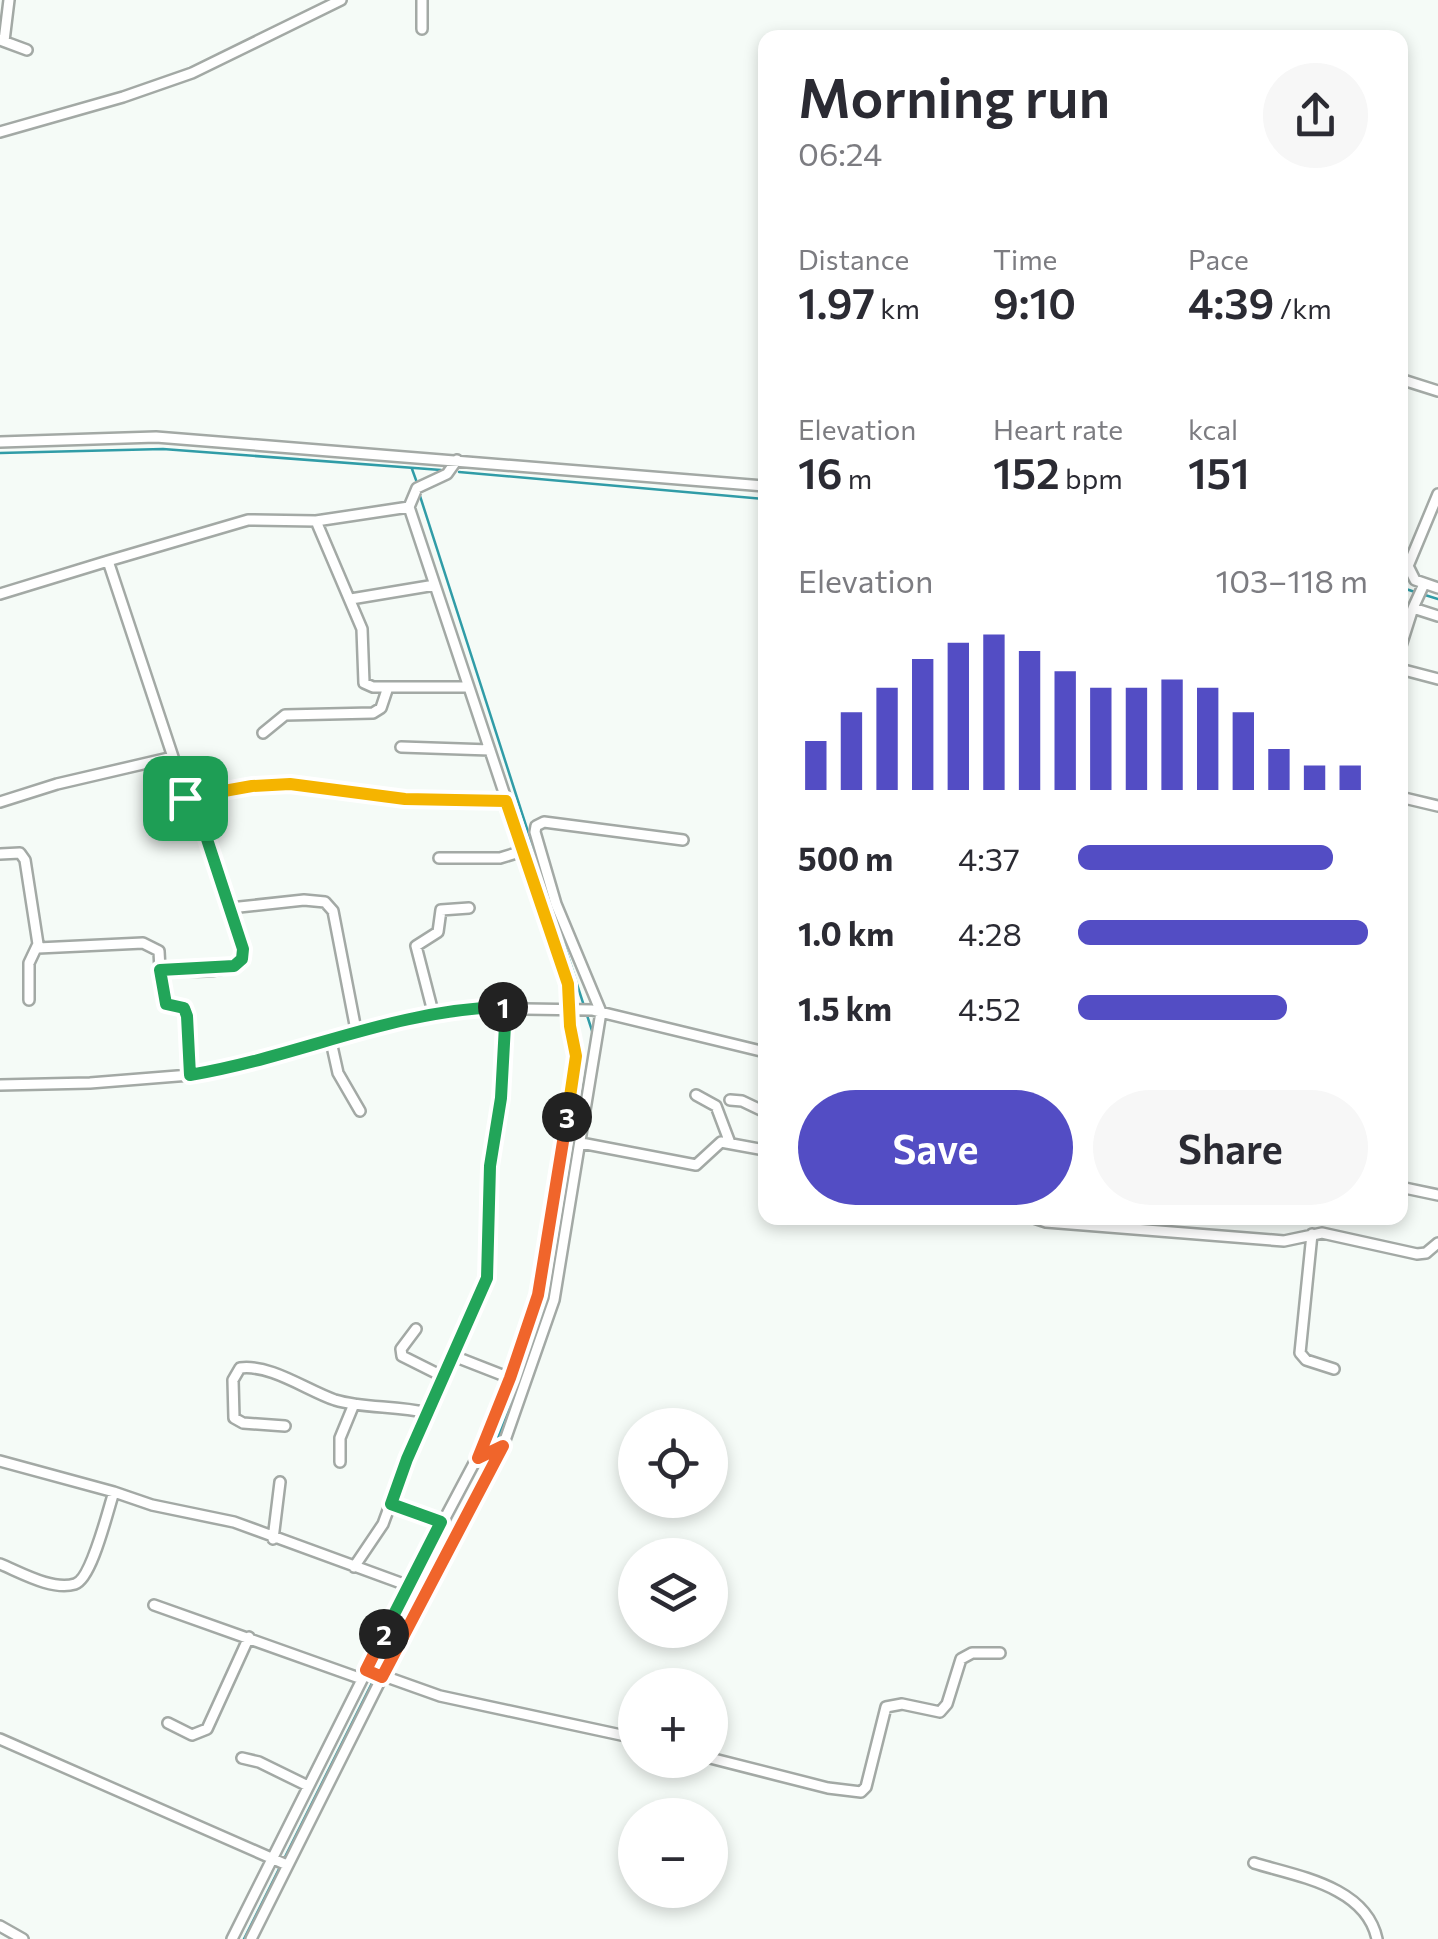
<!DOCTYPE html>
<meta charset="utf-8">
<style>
body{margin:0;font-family:Commissioner,sans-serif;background:#f7f7f7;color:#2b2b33;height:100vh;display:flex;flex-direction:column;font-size:38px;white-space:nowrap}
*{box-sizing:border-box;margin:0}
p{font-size:32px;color:#7c7c81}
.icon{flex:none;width:55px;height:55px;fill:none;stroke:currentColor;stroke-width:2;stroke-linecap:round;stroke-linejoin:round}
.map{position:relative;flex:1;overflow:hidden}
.details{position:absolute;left:758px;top:30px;width:650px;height:1195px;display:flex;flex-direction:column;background:#fff;border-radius:20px;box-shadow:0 5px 15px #0003}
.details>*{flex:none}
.controls{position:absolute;left:618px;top:1408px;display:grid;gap:20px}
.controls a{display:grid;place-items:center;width:110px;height:110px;border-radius:50%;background:#fff;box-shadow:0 5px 15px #0003;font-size:50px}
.pin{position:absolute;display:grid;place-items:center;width:85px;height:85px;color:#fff;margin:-42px;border-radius:20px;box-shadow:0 5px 15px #0006}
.km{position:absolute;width:50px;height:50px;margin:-25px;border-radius:50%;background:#222;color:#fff;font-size:28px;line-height:50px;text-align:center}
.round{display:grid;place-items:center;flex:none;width:105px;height:105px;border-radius:52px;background:#f7f7f7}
.summary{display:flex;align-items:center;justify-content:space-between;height:170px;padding:0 40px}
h1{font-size:55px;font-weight:600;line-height:75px}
.metrics{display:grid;grid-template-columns:repeat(3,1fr);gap:15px;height:170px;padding:10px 40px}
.metrics div{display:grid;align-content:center}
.metrics b{font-size:42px;font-weight:600}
.metrics small{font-size:28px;font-weight:400}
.metrics p{font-size:28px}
.chart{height:280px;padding:20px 40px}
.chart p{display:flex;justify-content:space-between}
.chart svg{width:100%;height:180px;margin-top:10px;stroke:#534dc4;stroke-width:6}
.action{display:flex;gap:20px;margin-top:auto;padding:20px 40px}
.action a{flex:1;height:115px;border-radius:60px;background:#534dc4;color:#fff;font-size:40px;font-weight:600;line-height:115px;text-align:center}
.action a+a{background:#f7f7f7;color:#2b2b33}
ul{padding:0 40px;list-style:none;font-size:32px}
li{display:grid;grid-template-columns:160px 120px 1fr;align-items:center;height:75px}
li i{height:25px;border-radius:12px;background:#534dc4}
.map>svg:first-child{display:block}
</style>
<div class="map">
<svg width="1438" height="1939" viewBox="0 0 1438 1939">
<rect width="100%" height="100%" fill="#f5fbf7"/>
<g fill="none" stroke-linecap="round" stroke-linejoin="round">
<path stroke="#309ca7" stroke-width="2.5" d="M 0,453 L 163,449 L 441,470
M 412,469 L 416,480
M 459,472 L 765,499
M 420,496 L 594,1037
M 1400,587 L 1418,593
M 1425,595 L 1438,599
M 521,1375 L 551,1291
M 379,1670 L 497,1440 L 517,1383
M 244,1939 L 375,1677"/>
<defs>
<path id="minor" d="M 422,0 L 422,29
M 0,40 L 27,50
M 4,41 L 9,0
M 0,132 L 123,97 L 192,73 L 341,0
M 1400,143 L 1400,149
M 1400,379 L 1438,391
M 0,442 L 156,437 L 765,486
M 316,521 L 362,629 L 364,683 L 373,687 L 468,687
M 1400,563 L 1408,566 L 1415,580 L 1438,588
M 1408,566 L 1438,494
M 1424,584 L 1413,608 L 1438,616
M 0,594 L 108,561
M 351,599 L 435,585
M 1400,649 L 1413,608
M 1400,669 L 1438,679
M 263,733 L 285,715 L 373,713 L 381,708 L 388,687
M 401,747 L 490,750
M 173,757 L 108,561 L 248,520 L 316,521 L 409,507
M 1400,797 L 1438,806
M 185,798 L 252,786 L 291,784 L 405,799 L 506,801
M 0,802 L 57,784 L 173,757 L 185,798 L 202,824 L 214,859 L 243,949 L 242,959 C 224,977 185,970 160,970 L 167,1003 L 184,1008 L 187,1016 L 190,1075
M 0,854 L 20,853 L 25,860 L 38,944 L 29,963 L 29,1000
M 439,858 L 500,858 L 523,851
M 230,908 L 304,900 L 325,902 L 333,911 L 356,1030
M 38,948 L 143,943 L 159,951 L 160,970
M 433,1012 L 416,946 L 438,932 L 441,910 L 469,908
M 330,1037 L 338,1073 L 360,1111
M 0,1085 L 90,1083 L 190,1075 L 235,1066 L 356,1030 L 461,1008 L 592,1010 L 765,1052
M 696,1095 L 716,1106 L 730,1143
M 730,1100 L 742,1101 L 765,1112
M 581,1143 L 696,1165 L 721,1142 L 765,1150
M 1400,1187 L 1438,1195
M 1034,1218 L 1046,1222 L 1284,1241 L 1322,1233 L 1417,1254 L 1426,1253 L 1438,1243
M 1312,1234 L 1300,1353 L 1306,1360 L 1334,1369
M 416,1329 L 401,1349 L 402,1356 L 442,1376
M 451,1355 L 510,1378
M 285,1426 L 243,1423 L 234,1418 L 233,1380 L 240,1368 C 271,1364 306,1390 335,1400 C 365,1409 396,1405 427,1413
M 0,1461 L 114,1492
M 340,1462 L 340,1438 L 354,1404
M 391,1504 L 441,1523
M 273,1539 L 280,1482
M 0,1564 C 20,1572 52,1591 75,1584 C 92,1579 108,1509 114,1492 L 152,1505 L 234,1522 L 409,1586
M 354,1567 L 383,1524 L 407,1459 L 487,1278 L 490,1166 L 503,1080 L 506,1007
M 154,1605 L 362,1679
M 367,1670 L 440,1696 L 635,1738
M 168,1723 L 192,1735 L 207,1729 L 249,1637
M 0,1739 L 287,1865
M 242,1758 L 259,1762 L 308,1786
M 710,1758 L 828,1788 L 861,1792 L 866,1787 L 886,1707 L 902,1704 L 940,1712 L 947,1704 L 961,1659 L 972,1653 L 1000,1653
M 1254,1863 C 1296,1876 1366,1886 1377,1939
M 0,1926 L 23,1939
M 232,1939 L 409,1586 L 489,1435 L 538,1295 L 577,1056 L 570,1026 L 568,985 L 409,507 L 417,488 L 447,474 L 457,460
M 251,1939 L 382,1677 L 503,1446 L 554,1300 L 601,1012 L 556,904 L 535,832 L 536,826 L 544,822 L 683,840"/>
</defs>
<use href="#minor" stroke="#a3a9a5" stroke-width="14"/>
<use href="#minor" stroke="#fff" stroke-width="9"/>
</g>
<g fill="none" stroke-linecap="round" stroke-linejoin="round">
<defs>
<path id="split-1" d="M 185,798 L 202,824 L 243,949 L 242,959 L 234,966 L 160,970 L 166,1004 L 184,1008 L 187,1016 L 190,1075 C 298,1057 392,1010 503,1007"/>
<path id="split-2" d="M 384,1634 L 441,1522 L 391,1504 L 407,1459 L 487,1278 L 490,1166 L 501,1098 L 506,1007 L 503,1007"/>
<path id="split-3" d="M 384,1634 L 366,1670 L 382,1677 L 503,1446 L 478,1458 L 510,1378 L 538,1295 L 567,1117"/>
<path id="split-4" d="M 185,798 L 252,786 L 290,784 L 405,799 L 506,801 L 568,984 L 570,1026 L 576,1056 L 567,1117"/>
</defs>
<use href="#split-1" stroke="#fff" stroke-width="20"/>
<use href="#split-2" stroke="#fff" stroke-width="20"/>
<use href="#split-3" stroke="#fff" stroke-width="20"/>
<use href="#split-4" stroke="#fff" stroke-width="20"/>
<use href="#split-1" stroke="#22a559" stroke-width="12"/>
<use href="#split-2" stroke="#22a559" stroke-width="12"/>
<use href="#split-3" stroke="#f0652b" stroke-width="12"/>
<use href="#split-4" stroke="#f5b400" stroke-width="12"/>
</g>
</svg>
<div class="controls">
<a><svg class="icon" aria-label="locate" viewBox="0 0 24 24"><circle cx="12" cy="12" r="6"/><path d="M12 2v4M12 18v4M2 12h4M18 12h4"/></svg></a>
<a><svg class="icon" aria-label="layers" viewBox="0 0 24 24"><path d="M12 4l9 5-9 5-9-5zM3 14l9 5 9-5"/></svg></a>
<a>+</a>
<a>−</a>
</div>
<div class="pin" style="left:185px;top:798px;background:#1e9e55"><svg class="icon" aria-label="arrive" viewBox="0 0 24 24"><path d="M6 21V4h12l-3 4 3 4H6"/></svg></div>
<b class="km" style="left:503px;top:1007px">1</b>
<b class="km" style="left:384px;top:1634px">2</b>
<b class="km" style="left:567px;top:1117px">3</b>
<section class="details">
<div class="summary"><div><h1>Morning run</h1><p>06:24</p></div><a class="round"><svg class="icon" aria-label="share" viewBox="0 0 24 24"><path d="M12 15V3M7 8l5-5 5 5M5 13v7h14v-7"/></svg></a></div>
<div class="metrics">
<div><p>Distance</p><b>1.97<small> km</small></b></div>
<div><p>Time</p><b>9:10</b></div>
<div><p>Pace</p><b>4:39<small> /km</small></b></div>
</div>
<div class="metrics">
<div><p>Elevation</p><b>16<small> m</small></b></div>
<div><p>Heart rate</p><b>152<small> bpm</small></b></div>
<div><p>kcal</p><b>151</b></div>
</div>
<div class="chart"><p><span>Elevation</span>103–118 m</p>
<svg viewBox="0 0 160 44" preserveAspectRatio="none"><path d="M5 44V32M15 44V25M25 44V19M35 44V12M45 44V8M55 44V6M65 44V10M75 44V15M85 44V19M95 44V19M105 44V17M115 44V19M125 44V25M135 44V34M145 44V38M155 44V38"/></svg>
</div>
<ul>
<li><b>500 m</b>4:37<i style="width:88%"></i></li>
<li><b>1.0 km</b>4:28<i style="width:100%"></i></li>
<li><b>1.5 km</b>4:52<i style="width:72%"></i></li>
</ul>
<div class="action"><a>Save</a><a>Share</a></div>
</section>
</div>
